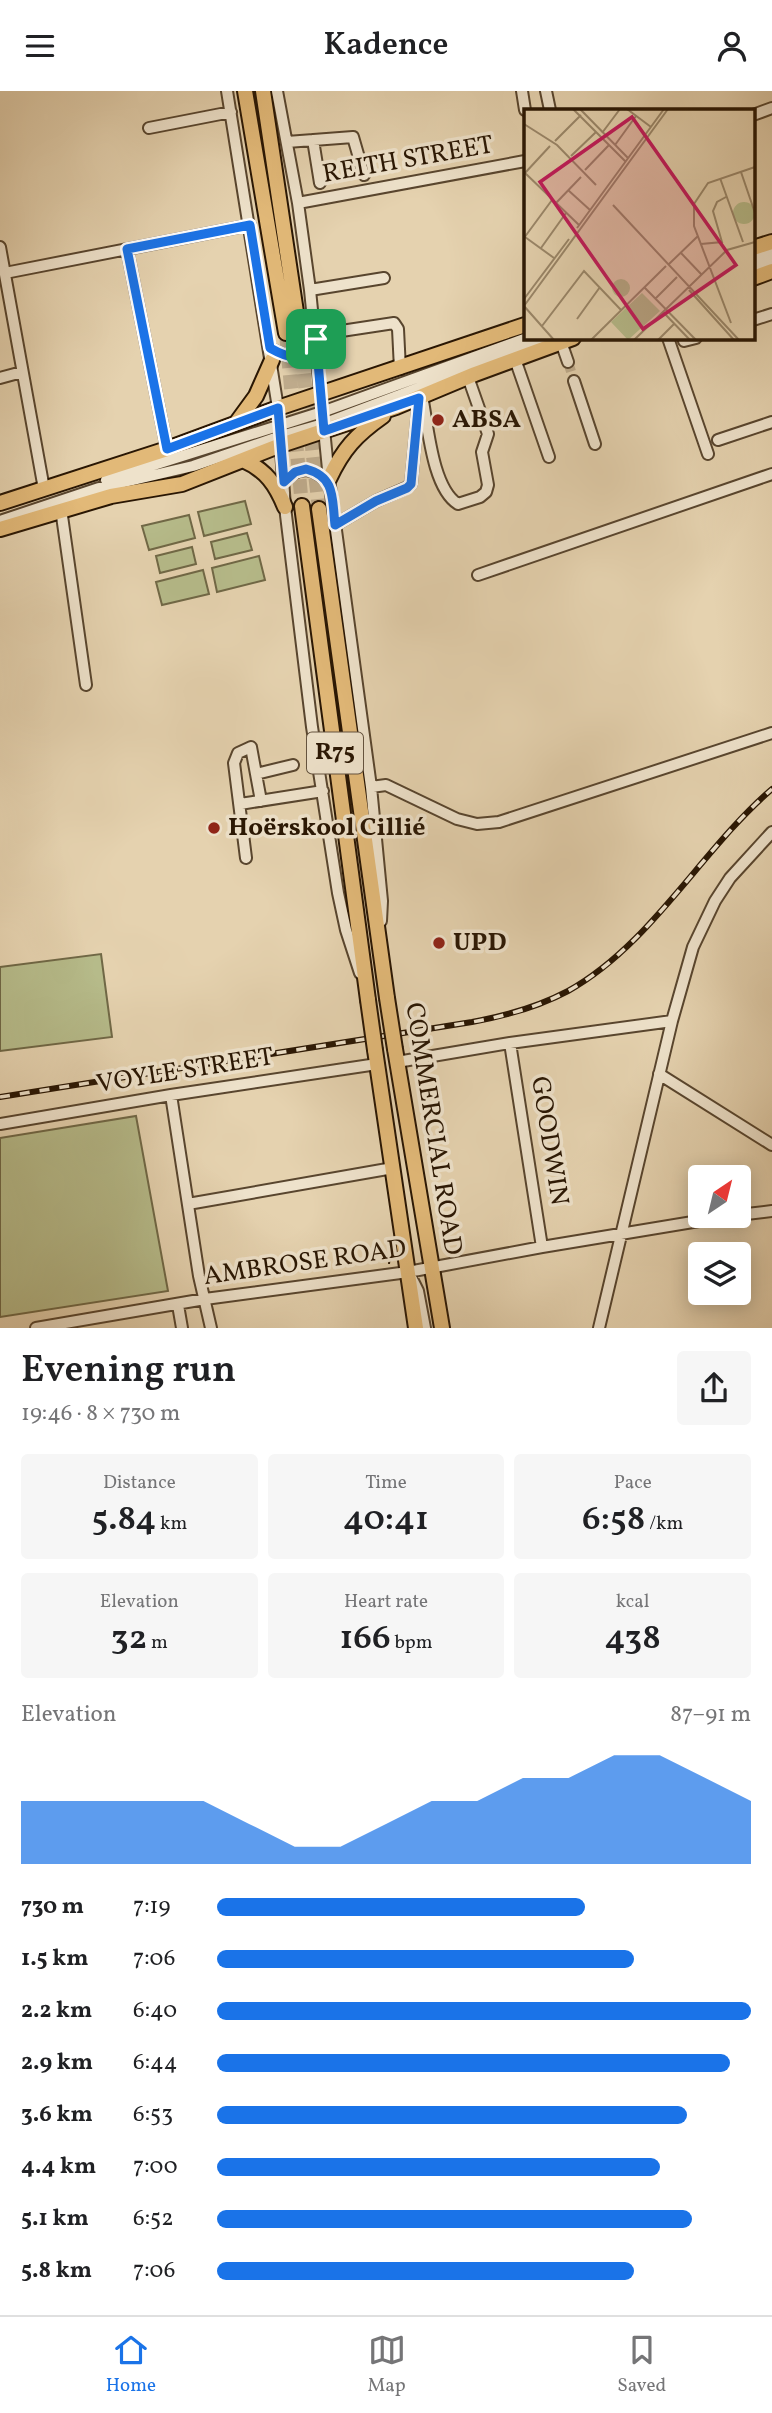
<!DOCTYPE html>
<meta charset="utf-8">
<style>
body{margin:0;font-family:Vollkorn,serif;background:#f6f6f6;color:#202124;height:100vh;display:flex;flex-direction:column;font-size:26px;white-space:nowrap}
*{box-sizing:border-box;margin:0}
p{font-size:23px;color:#757577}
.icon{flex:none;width:38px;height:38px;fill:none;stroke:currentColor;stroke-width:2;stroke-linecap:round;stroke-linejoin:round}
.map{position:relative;height:1237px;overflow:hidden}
.panel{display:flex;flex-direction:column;background:#fff;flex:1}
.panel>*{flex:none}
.needle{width:46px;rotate:35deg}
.buttons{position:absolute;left:688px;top:1074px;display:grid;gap:14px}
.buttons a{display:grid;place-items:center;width:63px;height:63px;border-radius:7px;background:#fff;box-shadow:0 4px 18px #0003;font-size:35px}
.pin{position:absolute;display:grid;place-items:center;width:60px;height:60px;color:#fff;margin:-30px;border-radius:14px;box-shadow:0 4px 10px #0006}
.round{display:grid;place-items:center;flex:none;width:74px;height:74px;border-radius:7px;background:#f6f6f6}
.headline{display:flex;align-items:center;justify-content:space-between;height:119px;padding:0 21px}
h1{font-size:38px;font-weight:600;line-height:52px}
.figures{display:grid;grid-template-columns:repeat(3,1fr);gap:10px;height:119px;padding:7px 21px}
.figures div{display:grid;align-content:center;border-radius:7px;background:#f6f6f6;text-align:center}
.figures b{font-size:35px;font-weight:600}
.figures small{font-size:19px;font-weight:400}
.figures p{font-size:19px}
.chart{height:196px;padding:14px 21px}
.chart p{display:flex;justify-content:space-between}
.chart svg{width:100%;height:126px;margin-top:7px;fill:#1a73e8;opacity:.7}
ul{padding:0 21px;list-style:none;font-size:23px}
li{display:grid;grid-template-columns:112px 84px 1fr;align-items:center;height:52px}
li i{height:18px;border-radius:9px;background:#1a73e8}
header{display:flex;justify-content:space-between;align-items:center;height:91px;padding:0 21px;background:#fff;font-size:32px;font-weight:600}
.menu{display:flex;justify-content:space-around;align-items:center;height:98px;border-top:2px solid #e0e0e0;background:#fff;font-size:19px;color:#757577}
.menu a{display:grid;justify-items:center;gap:4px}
.menu .current{color:#1a73e8}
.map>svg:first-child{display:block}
</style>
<header><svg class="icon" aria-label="menu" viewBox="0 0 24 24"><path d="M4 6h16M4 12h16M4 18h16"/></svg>Kadence<svg class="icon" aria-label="person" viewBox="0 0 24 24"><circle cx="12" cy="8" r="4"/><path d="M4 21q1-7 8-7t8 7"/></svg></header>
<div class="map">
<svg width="772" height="1237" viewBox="0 0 772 1237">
<rect width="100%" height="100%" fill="#e5d2af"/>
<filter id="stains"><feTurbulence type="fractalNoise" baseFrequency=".00286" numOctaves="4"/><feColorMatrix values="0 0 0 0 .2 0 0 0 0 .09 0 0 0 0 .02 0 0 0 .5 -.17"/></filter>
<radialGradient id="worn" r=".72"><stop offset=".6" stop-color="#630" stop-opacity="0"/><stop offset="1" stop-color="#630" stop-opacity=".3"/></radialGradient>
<path fill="#b6bb8a" stroke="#706846" stroke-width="2" d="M 245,410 L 251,433 L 204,445 L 198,421 Z
M 189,424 L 195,447 L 149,459 L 142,435 Z
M 247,442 L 252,459 L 215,468 L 211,451 Z
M 192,456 L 196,473 L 160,482 L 156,465 Z
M 259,465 L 265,489 L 217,501 L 212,477 Z
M 203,479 L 209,503 L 162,514 L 156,491 Z
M 101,863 L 112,946 L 0,960 L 0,876 Z
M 136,1025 L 168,1200 L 0,1226 L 0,1047 Z"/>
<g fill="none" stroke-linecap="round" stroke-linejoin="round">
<path stroke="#bfac8d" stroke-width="10" stroke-dasharray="10 5" stroke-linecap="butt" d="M 568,271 L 574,290"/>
<path stroke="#bfac8d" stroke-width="14" stroke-dasharray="14 7" stroke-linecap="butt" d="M 299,241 L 319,418
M 286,242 L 302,415"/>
<defs>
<path id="minor" d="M 227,0 L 278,317 L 285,416 L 312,636 L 338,802 L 346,839 L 360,882
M 277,0 L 298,112 L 310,199 L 329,388 L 371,696 L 382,810 L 381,830
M 522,0 L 525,19
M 546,0 L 550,19
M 753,24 L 772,17
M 149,37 L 231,21
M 313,49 L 320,92
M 287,51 L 353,46 L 364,84
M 298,112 L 525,70
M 0,156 L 44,398
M 127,158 L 167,358
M 753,168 L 772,161
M 753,177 L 772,170
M 5,182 L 250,134
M 310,199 L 384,187
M 753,229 L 772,223
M 315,244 L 394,232 L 398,238 L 400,278
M 668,247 L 708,363
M 684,250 L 696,247
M 561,251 L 568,271
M 270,257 C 291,269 303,271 315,248
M 515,268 L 549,366
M 0,287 L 22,281
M 574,290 L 595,353
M 422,305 C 428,334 432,397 458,413 L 480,406 L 486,401 L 488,394 L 482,361 L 488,343 L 468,286
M 718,349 L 772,331
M 106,389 L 322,321 L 527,247
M 284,391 C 300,373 315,377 330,394
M 61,418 L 86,594
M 0,430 L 99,397 L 193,375 L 281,345 L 323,333 L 551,247
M 335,434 L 376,410 L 406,397 L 411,393 L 419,307
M 478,484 L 772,383
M 256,683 L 293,674
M 371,696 L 386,694 L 457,728 L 477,733 L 499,731 L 772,642
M 240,713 L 323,700
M 246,767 L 234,672 L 238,662 L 251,656 L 261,710
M 510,952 L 542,1156
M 397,971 L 510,952 L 672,930
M 659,983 L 772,1054
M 171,1004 L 199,1185 L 211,1237
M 0,1033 L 171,1004 L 377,973
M 188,1113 L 393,1077
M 738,1124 L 772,1120
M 411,1186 L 418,1200 L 425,1237
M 178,1214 L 182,1237
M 36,1237 L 205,1208 L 408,1181 L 542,1156 L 729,1125
M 599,1237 L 672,930 L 693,856 L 715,810 L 730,787 L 772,741"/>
<path id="major" d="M 245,0 L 286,242
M 263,0 L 299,241
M 753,157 L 772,151
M 753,187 L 772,180
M 237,331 L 256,305 L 272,269
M 243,369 C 266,379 276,394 285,416
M 329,388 C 343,358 356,344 383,325
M 0,412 L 167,358 L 278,317 L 525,234
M 302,415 L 368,909
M 319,418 L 387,907
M 0,438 L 111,405 L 182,393 L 281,354 L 396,316 L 475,283 L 573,247
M 395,958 L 442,1237
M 375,959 L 416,1237"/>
</defs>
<use href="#minor" stroke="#58452e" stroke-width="14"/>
<use href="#major" stroke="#291603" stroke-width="18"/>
<path stroke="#291603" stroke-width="2" stroke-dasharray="5 3.5" stroke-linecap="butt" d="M 389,1173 L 391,1155"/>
<use href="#minor" stroke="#eee2cb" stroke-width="10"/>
<use href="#major" stroke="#e2b978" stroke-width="14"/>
<defs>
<path id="rail" d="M 0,1006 L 472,931 C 505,925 538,916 568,900 C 651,854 701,759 772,698"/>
</defs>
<use href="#rail" stroke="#291603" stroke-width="6"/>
<use href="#rail" stroke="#eee2cb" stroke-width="3.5" stroke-dasharray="10" stroke-linecap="butt"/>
<defs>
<path id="major-bridge" d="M 387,907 L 395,958
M 368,909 L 375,959"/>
</defs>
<use href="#major-bridge" stroke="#291603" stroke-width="18" stroke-linecap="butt"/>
<use href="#major-bridge" stroke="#e2b978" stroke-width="14"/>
</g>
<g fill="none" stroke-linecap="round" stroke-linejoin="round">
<defs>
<path id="route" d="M 250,134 L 270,257 C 291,269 303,271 316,248 L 324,340 L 419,307 L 411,393 L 407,397 L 376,410 L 335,434 C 332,408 336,386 306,378 L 295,381 L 284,391 L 278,317 L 167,358 L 127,158 Z"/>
</defs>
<use href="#route" stroke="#fff" stroke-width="14"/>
<use href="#route" stroke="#1a73e8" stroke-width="9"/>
</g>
<g fill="#8f2418" stroke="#eee2cb" stroke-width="2.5">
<circle cx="438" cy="329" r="7"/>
<circle cx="214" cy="737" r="7"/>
<circle cx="439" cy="852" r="7"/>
</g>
<g text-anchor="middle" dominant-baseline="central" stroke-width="7" stroke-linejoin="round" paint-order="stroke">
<rect fill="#eee2cb" stroke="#64533f" stroke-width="2" x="307" y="641.5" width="56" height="41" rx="5"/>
<g font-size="24" font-weight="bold" fill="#291603">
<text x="335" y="662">R75</text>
</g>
<g font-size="26" fill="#291603" stroke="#eee2cb">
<text transform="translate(408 69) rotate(-10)">REITH STREET</text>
<text transform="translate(185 980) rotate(-9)">VOYLE STREET</text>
<text transform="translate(433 1038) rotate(81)">COMMERCIAL ROAD</text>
<text transform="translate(549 1050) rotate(81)">GOODWIN</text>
<text transform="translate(305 1172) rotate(-8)">AMBROSE ROAD</text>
</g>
<g font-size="26" font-weight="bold" fill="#291603" stroke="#eee2cb" text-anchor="start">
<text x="452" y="329">ABSA</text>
<text x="228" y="737">Hoërskool Cillié</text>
<text x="453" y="852">UPD</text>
</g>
</g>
<g transform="translate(524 18)">
<rect width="231" height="231" fill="#e5d2af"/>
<path d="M209 104a11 11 0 1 1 22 0a11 11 0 1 1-22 0ZM88 179a9 9 0 1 1 18 0a9 9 0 1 1-18 0ZM 118,184 L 136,202 L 104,231 L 87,213 Z" fill="#b6bb8a"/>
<path fill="none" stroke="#9a876a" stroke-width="2" d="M 49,0 L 101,52M 56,0 L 104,49M 103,0 L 127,18M 0,15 L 33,36 L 72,76M 78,24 L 96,0M 31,32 L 57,6M 91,36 L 112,7M 47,47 L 72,23M 61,61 L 85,36M 0,63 L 55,116M 217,63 L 231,104M 1,64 L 26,37M 196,69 L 219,133M 44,81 L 66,101M 32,94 L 57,68M 89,96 L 215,231M 53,119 L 140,0M 1,128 L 30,149M 0,129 L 28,91M 177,135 L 198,133 L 189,102 L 193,93 L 202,88M 17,139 L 42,104M 157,144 L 177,165M 145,155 L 174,127M 120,178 L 172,231M 165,181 L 210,231M 0,190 L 45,130M 131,190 L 153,168M 0,197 L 30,231M 0,197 L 144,0M 139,203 L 166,231M 53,210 L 76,178M 207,214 L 170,117 L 170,95 L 184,74 L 231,58M 18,217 L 60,162 L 97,201M 67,231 L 142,157M 110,231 L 203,141 L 231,133M 134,231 L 150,215"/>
<path fill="#c2185b" fill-opacity="0.15" stroke="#c2185b" stroke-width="3.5" d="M 108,8 L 212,156 L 119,220 L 16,73 Z"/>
<rect width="231" height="231" fill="none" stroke="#291603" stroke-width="3.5"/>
</g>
<rect width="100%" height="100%" filter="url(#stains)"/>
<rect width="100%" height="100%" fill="url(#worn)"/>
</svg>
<div class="buttons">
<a><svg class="needle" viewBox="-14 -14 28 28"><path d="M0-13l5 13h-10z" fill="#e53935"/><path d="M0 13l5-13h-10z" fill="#757577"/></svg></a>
<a><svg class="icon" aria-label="layers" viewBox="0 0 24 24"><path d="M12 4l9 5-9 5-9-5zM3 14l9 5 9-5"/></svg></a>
</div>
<div class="pin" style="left:316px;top:248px;background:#1e9e55"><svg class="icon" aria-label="arrive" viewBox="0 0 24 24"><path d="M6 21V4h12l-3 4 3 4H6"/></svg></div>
</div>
<section class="panel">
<div class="headline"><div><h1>Evening run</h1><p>19:46 · 8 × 730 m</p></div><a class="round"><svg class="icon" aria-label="share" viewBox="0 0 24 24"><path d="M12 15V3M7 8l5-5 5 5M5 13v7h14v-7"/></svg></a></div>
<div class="figures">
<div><p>Distance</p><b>5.84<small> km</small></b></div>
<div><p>Time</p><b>40:41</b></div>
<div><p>Pace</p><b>6:58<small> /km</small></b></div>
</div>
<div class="figures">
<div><p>Elevation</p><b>32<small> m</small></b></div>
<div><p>Heart rate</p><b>166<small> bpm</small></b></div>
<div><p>kcal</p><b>438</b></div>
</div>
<div class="chart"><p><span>Elevation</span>87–91 m</p>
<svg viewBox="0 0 160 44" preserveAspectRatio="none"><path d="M0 44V22L10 22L20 22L30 22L40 22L50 30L60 38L70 38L80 30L90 22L100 22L110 14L120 14L130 6L140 6L150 14L160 22V44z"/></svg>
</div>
<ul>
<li><b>730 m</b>7:19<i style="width:69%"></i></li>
<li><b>1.5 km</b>7:06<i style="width:78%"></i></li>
<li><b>2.2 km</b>6:40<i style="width:100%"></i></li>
<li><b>2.9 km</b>6:44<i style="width:96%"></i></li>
<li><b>3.6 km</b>6:53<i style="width:88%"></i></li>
<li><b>4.4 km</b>7:00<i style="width:83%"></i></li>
<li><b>5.1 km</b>6:52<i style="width:89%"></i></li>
<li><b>5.8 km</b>7:06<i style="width:78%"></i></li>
</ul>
</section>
<nav class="menu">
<a class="current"><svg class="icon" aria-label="home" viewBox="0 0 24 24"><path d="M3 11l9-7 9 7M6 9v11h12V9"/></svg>Home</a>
<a><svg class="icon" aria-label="map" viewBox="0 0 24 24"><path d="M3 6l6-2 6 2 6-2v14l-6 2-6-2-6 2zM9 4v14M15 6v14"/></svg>Map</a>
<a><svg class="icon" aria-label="saved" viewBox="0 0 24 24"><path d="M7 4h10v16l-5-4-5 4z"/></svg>Saved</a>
</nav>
